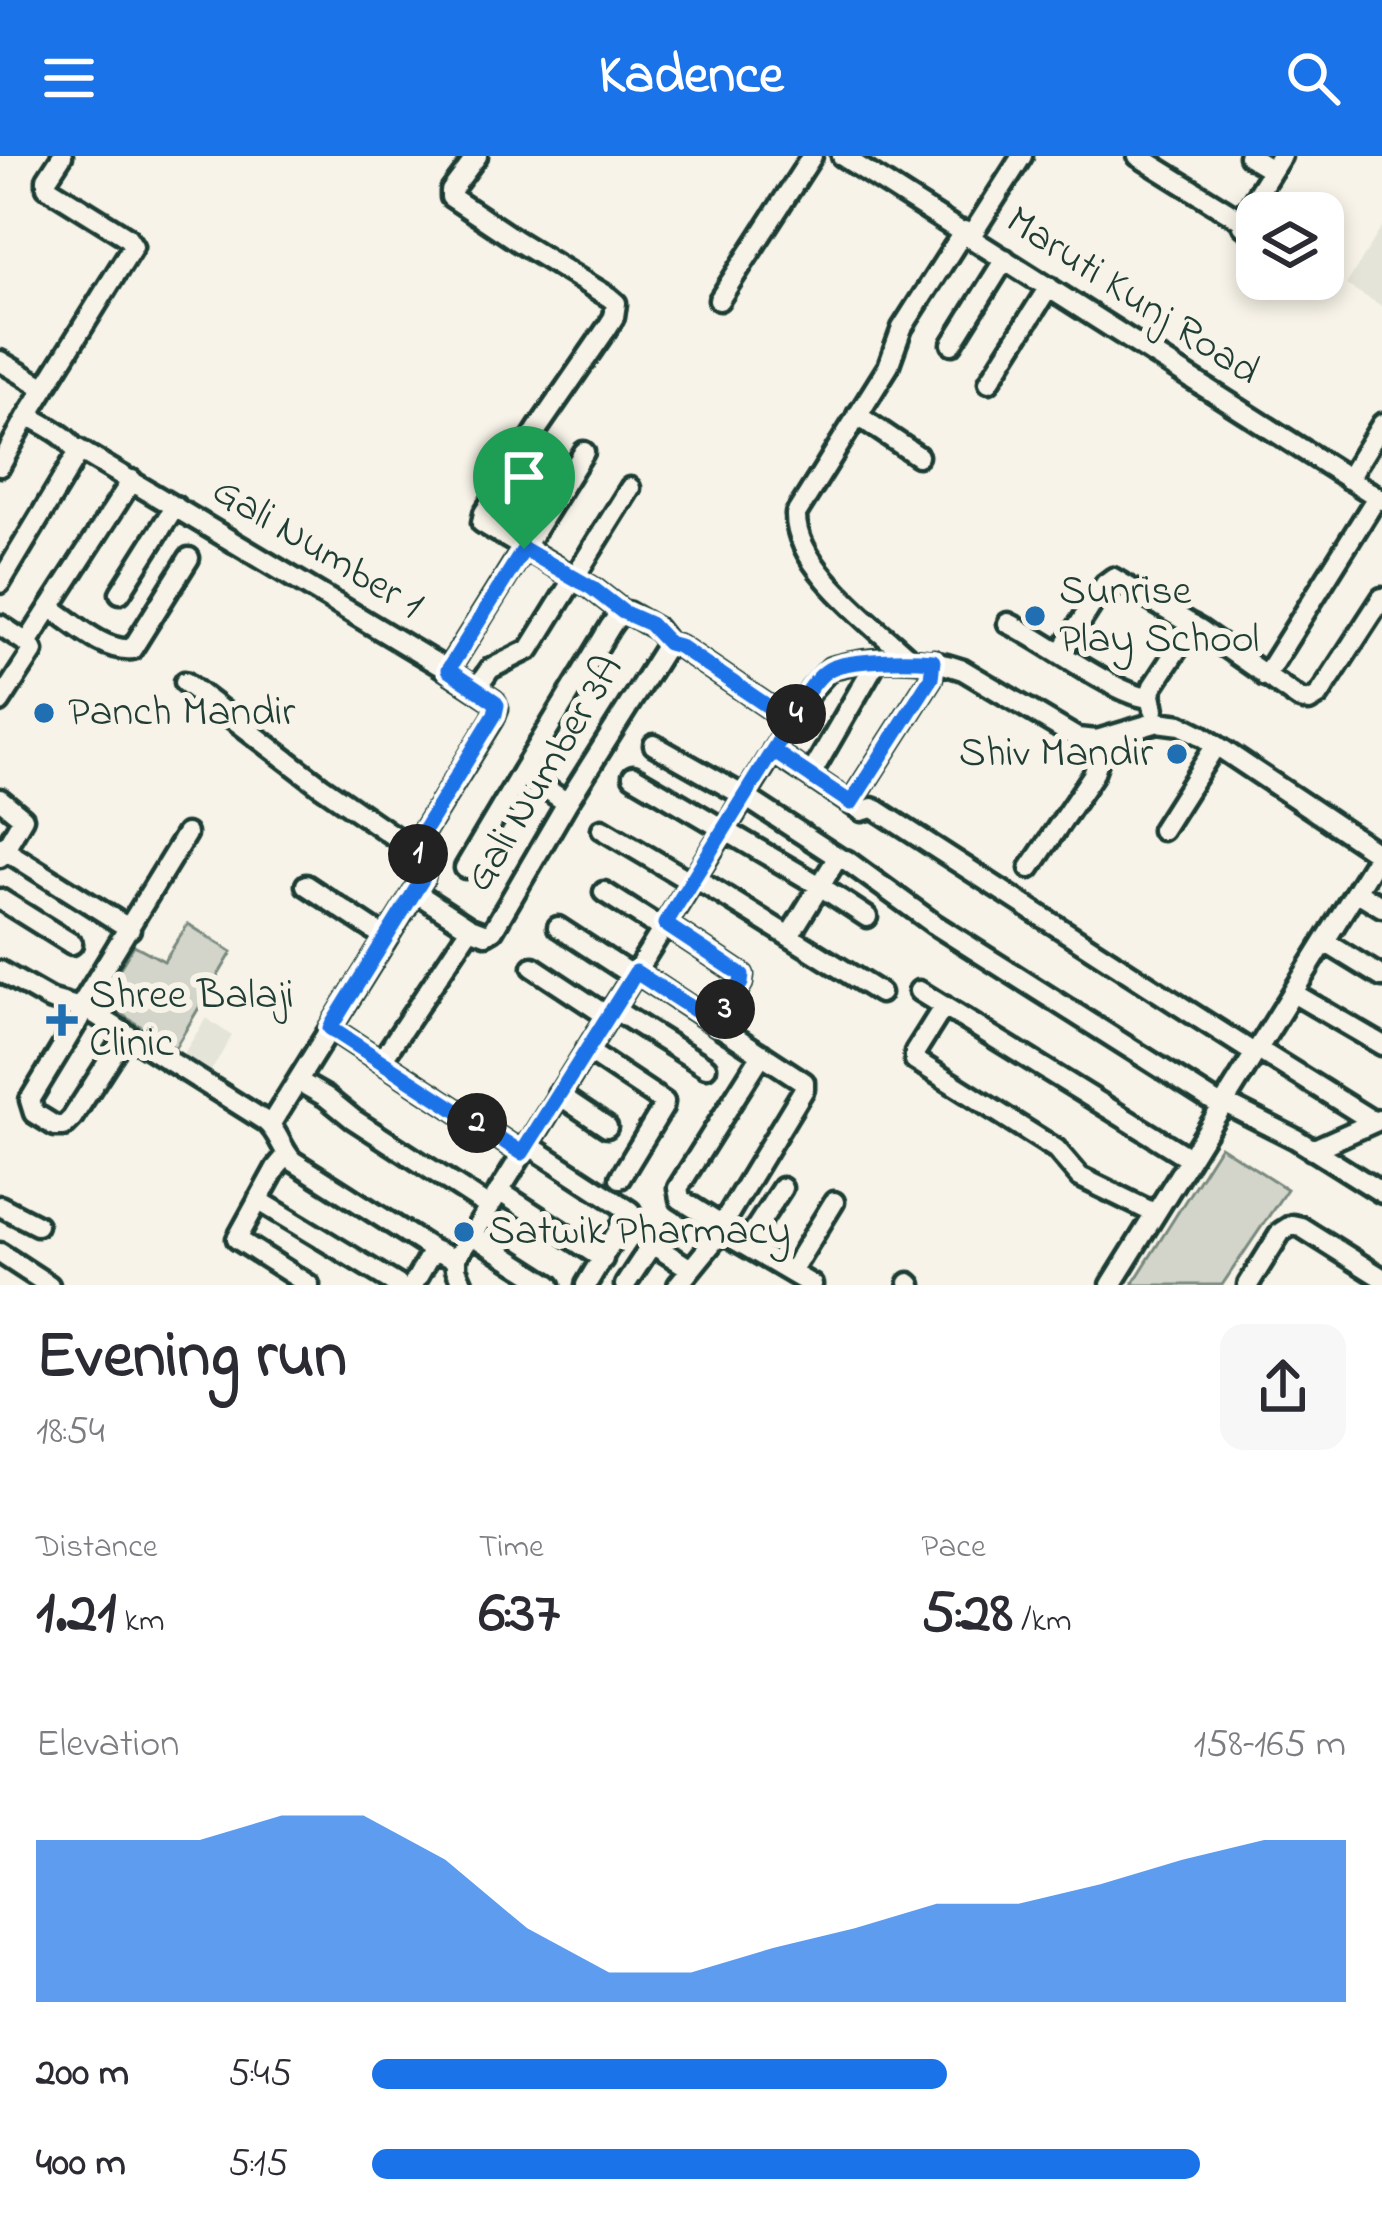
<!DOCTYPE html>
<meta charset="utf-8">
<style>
body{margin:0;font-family:"Indie Flower",sans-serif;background:#f7f7f7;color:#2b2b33;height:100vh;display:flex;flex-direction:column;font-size:45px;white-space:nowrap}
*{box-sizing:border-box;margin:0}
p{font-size:39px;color:#7c7c81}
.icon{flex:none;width:66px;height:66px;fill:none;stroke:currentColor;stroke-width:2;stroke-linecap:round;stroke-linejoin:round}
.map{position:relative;height:1129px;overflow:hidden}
.details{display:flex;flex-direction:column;background:#fff;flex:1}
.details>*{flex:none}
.tools{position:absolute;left:1236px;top:36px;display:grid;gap:24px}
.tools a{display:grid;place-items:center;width:108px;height:108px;border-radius:24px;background:#fff;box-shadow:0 6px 18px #0003;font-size:60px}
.pin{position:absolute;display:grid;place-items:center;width:102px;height:102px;color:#fff;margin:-123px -51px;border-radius:50% 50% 50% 0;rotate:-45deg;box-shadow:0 0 12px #0007}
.pin .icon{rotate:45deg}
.km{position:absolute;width:60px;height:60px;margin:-30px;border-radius:50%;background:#222;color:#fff;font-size:33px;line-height:60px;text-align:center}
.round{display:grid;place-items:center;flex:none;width:126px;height:126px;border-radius:24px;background:#f7f7f7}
.headline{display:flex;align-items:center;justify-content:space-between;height:204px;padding:0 36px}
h1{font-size:66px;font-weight:700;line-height:90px}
.stats{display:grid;grid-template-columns:repeat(3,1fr);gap:18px;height:204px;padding:12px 36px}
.stats div{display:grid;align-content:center}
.stats b{font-size:60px;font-weight:700}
.stats small{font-size:33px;font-weight:400}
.stats p{font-size:33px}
.chart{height:336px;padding:24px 36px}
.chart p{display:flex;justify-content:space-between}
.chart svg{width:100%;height:216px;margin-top:12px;fill:#1a73e8;opacity:.7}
ul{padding:0 36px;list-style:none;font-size:39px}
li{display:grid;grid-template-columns:192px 144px 1fr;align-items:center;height:90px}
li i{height:30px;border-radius:15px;background:#1a73e8}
header{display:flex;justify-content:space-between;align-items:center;height:156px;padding:0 36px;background:#1a73e8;color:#fff;font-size:54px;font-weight:700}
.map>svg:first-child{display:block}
</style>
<header><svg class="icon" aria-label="menu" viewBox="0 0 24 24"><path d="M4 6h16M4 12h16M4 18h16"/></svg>Kadence<svg class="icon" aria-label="search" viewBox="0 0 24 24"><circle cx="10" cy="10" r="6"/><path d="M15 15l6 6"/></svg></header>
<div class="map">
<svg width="1382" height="1129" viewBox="0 0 1382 1129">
<rect width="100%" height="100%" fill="#f7f3e8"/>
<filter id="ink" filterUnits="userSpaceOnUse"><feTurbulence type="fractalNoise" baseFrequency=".00833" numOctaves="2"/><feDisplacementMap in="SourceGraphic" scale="24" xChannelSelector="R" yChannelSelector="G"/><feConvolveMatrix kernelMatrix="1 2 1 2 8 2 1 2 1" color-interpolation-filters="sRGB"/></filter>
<g filter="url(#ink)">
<path fill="#e5e4d9" d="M 1382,71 L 1382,150 L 1346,129 Z
M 206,862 L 232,880 L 208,920 L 181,902 Z"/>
<path fill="#d3d5ca" stroke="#79897f" stroke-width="3" d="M 188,768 L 232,796 L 175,892 L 100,845 L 134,789 L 164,805 Z
M 1220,990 L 1287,1033 L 1222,1129 L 1132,1129 Z"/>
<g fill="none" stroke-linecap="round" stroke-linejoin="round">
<defs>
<path id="minor" d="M 477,0 L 451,35 L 451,41 L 517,85 L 609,141 L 616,147 L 614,161 L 607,172 L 538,272 L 484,357 L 482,367 L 592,432 L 623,456
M 842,0 L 1382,344
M 1138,0 L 1241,64
M 1249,0 L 1272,14
M 1257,79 L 1243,70 L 1241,64 L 1281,0
M 971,80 L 1022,0
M 719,144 L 812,0
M 952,188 L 1005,103
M 0,205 L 45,232
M 989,226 L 1049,131
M 857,259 L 918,300
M 76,292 L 439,509 L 494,545 L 497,553 L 493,563 L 412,694
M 0,310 L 28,259 L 133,90 L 127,81 L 47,31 L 47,23 L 62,0
M 1348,323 L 1382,268
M 0,427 L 77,299 C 72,280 45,270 28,259
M 120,437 L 175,350
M 50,451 C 73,466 103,496 132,493 L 189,402
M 1008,467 C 1044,484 1118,541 1151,542
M 0,469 L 30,489 L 33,495 L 0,546
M 27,487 L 132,324
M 1061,497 L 1105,428 L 1113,422 L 1199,473 L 1300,543 L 1309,545 L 1319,539 L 1382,442
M 910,503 C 874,469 794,411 796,358 L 888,211 L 902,172 L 964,75
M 448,514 L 584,296
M 1265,520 L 1377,341
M 185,526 L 321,630 L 421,699 L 426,709 L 423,722 L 415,736 L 270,969
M 476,533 L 490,513 L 530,493 L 630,332
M 1154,554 L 1151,538 L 1153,530 L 1193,469
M 654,589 L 744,640 L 839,702
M 773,595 L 862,655 L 872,652 L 877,654 C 1003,736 1128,817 1254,897
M 633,620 L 820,730 L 836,704 L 846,704 L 934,768 L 1221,950
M 810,620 L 876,506
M 0,643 L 23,662 L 0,701
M 567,647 L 522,616 L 610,471 L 620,457 L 627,456 L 657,473 L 668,487
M 851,647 L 931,522 L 933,505
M 602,673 L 691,726
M 1162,674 L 1216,589
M 0,691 L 130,773
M 465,712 L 522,616
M 1030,712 L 1093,619 L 1100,600 L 1097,584
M 694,721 L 880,837
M 306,729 L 386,782
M 1356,735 L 1382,751
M 415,736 L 470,772 L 486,778 L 493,774 L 567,647 L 668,487 L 679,490 L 791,566
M 604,736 L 662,773
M 0,743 L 72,788
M 665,768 L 742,819 L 741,827 L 716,868
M 558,771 L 633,820
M 789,780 L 820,730 L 867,761
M 1325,786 L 1382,821
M 533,811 L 607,860
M 0,815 L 49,843 L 90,855 L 265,965 C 279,976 281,993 293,1005 L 433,1094 L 449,1101 L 456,1101 L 472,1079 L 812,533 L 831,512 C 872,501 922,499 963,514 L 1077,582 L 1097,584 L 1158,566 L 1181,569 L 1201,579 L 1379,698
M 636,816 L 804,926 L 804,933 L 720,1072 L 727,1079 L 812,1129
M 919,835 L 1189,1002
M 1293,837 L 1382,889
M 944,850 L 915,896 L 915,904 L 1056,993 L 1080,1021 L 1154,1057
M 80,851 L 186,678
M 612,852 L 706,911
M 85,853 L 30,944 L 34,957 L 55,970 L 64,970 L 72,962 L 126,878
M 330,872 L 522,997
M 1257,893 L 1374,966
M 586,894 L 664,946 L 663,951 L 620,1022
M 382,904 L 470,772
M 298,925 L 326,941 L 353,963 L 489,1051
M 558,938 L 607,971
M 1223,946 L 1296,983 L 1382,1037
M 527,988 L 630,1055 L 586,1129
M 1312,994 L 1379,964
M 287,999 L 276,1012 L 237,1083 L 309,1129
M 499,1035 L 603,1103
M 258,1044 L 398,1129
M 0,1050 L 37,1069
M 721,1069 L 680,1043 L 678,1032 L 762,898
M 472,1079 L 550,1129
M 745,1089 L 782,1032
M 0,1097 L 49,1129
M 456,1101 L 456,1113 L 463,1129
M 791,1116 L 834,1046
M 909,1127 L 911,1129
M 413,1129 L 433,1094
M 625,1129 L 652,1088 L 689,1112
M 678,1129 L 722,1075
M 1111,1129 L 1382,693
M 1248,1129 L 1281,1076 L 1292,1069 L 1301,1071 L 1382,1122"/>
</defs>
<use href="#minor" stroke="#1f3d34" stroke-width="27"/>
<use href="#minor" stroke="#f7f3e8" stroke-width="18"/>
</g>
</g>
<g fill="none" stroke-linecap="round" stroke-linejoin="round" filter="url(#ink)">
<defs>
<path id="route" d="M 524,393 L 448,514 L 494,545 L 497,549 L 495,558 L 412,694 C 424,701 429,708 423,722 L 330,872 L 522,997 L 636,816 L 716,868 L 741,827 L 742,819 L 665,768 C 701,710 737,652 773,594 C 786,575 811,520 832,512 C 852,503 910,503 933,505 L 931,522 L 851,647 L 773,595 L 791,566 L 679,490 L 668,487 L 650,468 L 623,456 L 592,432 L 524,393"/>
</defs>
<use href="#route" stroke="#fff" stroke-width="24"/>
<use href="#route" stroke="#1a73e8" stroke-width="15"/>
</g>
<g fill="#1f6fb2" stroke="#f7f3e8" stroke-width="4.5">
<circle cx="1035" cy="460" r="12"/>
<circle cx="44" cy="557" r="12"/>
<circle cx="1177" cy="598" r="12"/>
<path d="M56 846h12v12h12v12h-12v12h-12v-12h-12v-12h12z"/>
<circle cx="464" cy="1076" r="12"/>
</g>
<g text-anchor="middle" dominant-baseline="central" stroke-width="12" stroke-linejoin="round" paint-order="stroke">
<g font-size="42" fill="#1f3d34" stroke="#f7f3e8">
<text transform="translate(1132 141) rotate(33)">Maruti Kunj Road</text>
<text transform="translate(317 393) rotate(31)">Gali Number 1</text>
<text transform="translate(545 618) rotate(-59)">Gali Number 3A</text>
</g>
<g font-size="42" fill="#1f3d34" stroke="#f7f3e8" text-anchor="start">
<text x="1059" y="436">Sunrise<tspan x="1059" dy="48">Play School</tspan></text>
<text x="68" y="557">Panch Mandir</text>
<text x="1153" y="598" text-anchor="end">Shiv Mandir</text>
<text x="89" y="840">Shree Balaji<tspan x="89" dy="48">Clinic</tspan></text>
<text x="488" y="1076">Satwik Pharmacy</text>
</g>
</g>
</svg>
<div class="tools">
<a><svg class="icon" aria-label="layers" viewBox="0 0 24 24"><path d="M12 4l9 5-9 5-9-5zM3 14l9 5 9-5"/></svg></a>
</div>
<div class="pin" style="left:524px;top:393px;background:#1e9e55"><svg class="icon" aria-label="arrive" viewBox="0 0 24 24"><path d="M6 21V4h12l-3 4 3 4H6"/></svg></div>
<b class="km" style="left:418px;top:698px">1</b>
<b class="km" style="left:477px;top:967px">2</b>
<b class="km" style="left:725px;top:853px">3</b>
<b class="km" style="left:796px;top:558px">4</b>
</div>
<section class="details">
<div class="headline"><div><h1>Evening run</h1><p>18:54</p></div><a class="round"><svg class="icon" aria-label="share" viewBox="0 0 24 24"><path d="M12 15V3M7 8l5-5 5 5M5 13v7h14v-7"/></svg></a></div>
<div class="stats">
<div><p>Distance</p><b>1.21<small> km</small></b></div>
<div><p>Time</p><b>6:37</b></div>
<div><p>Pace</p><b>5:28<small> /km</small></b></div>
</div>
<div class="chart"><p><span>Elevation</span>158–165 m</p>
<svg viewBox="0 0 160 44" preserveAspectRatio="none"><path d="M0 44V11L10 11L20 11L30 6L40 6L50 15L60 29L70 38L80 38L90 33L100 29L110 24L120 24L130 20L140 15L150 11L160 11V44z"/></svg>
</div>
<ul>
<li><b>200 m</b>5:45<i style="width:59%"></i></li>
<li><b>400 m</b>5:15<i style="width:85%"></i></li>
</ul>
</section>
